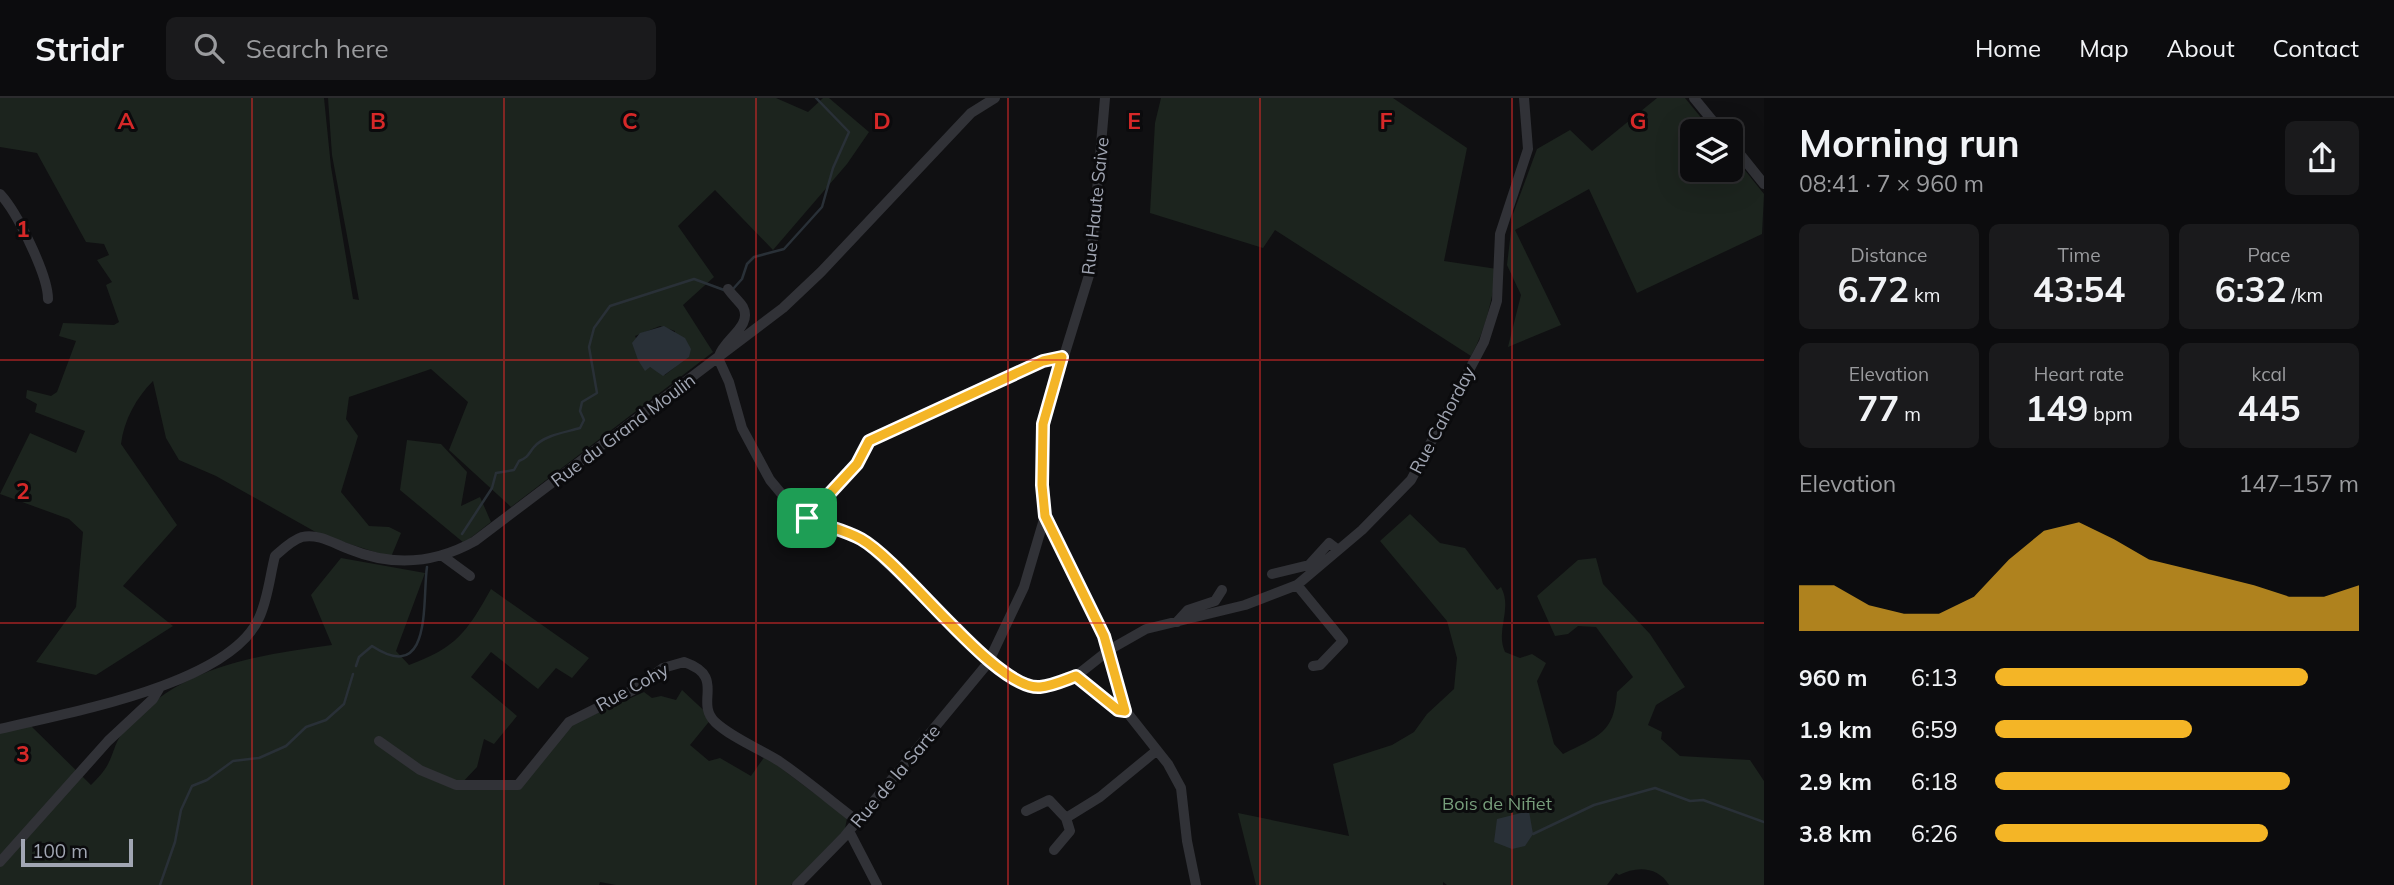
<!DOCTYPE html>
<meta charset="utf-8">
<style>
body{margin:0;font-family:Mulish,sans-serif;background:#1a1a1c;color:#f1f3f6;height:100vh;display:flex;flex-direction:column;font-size:26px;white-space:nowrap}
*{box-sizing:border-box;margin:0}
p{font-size:23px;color:#9a9b9e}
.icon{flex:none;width:38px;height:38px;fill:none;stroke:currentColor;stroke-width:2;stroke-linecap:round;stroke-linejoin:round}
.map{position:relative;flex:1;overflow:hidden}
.sheet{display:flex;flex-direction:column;background:#0c0c0e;width:630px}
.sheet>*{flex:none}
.buttons{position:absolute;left:1680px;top:21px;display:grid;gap:14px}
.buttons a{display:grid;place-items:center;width:63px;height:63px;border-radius:10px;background:#0c0c0e;box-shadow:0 7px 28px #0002,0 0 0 2px #2c2c2e;font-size:35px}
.scale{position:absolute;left:21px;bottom:18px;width:112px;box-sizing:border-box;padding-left:7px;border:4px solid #a1a6b3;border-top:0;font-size:19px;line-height:24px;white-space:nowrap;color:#a1a6b3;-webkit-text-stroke:5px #0b0b0d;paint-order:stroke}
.pin{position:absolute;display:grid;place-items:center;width:60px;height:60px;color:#fff;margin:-30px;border-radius:14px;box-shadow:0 4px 10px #0006}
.round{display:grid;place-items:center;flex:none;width:74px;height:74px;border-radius:10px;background:#1a1a1c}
.head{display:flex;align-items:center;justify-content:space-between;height:119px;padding:0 35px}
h1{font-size:38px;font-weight:700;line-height:52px}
.stats{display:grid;grid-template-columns:repeat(3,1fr);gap:10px;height:119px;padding:7px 35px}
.stats div{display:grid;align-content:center;border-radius:10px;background:#1a1a1c;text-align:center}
.stats b{font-size:35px;font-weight:700}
.stats small{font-size:19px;font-weight:400}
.stats p{font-size:19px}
.chart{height:196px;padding:14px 35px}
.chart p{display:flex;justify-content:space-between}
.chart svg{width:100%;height:126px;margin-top:7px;fill:#f4b526;opacity:.7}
ul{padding:0 35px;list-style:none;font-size:23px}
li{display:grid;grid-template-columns:112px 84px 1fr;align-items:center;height:52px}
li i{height:18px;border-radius:9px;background:#f4b526}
header{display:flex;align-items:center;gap:42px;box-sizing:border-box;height:98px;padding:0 35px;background:#0c0c0e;border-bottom:2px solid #2c2c2e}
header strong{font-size:33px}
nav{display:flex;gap:38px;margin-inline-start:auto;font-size:24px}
.search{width:490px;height:63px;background:#1a1a1c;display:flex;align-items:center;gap:18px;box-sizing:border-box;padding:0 24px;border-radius:10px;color:#9a9b9e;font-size:26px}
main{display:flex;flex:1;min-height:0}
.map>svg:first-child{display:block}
</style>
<header>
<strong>Stridr</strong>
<div class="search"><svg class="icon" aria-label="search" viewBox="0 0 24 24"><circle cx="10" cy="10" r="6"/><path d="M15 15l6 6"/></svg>Search here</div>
<nav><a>Home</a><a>Map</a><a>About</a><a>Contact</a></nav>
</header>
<main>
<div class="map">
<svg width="1764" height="787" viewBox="0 0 1764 787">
<rect width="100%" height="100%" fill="#101012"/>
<path fill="#1c241e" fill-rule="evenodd" d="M 0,0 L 324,0 L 331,69 L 353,201 L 359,202 L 332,57 L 328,0 L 776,0 L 808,14 L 823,0 L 829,0 L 869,34 L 847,66 L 773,152 L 715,92 L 678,128 L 714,179 L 683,207 L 713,254 L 511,409 L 449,352 L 468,304 L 431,271 L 349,299 L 346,321 L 358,338 L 341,394 L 369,428 L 389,429 L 401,435 L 391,459 L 321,437 L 216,378 L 179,362 L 166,340 L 153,283 C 136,300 124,322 121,346 L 177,427 L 123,488 L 173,528 L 96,577 L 36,564 L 76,509 L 83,434 L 69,421 L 0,396 L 30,335 L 76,355 L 85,333 L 35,314 L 37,306 L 26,300 L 27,292 L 51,298 L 57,294 L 76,243 L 59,238 L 63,225 L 114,227 L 119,224 L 106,187 L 112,184 L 97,162 L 109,157 L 104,146 L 86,144 L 37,55 L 0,49 ZM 660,228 L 675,233 L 675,269 L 665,277 L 650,269 L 635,238 Z
M 1161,0 L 1393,0 L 1467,50 L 1444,163 L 1497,171 C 1492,201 1486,231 1471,258 L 1275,132 L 1263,150 L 1150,115 L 1155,25 Z
M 1657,0 L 1685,0 L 1712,33 L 1692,33 L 1692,72 L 1731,72 L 1731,55 L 1764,96 L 1762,136 L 1637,195 L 1589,91 L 1515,132 L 1561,227 L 1508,249 L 1521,197 L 1507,167 L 1513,116 L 1537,51 L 1570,32 L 1592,53 Z
M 407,342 L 441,346 L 467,374 L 461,408 L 480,399 L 491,424 L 464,445 L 400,392 Z
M 1410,416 L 1440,445 L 1465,450 L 1497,492 L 1501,489 C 1513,511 1495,532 1505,554 L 1520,560 L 1532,556 L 1546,565 L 1537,583 L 1554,646 L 1563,656 C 1598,638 1614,636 1617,594 L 1633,579 L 1596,529 L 1578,528 L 1568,536 L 1555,538 L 1537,498 L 1578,462 L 1596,460 L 1603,486 L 1650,536 L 1685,589 L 1656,607 L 1648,627 L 1662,634 L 1661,641 L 1680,658 L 1750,662 L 1764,683 L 1764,787 L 1669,787 C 1658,768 1636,768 1619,777 L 1616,775 L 1607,787 L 1447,787 L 1443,784 L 1443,787 L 1256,787 L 1238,715 L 1349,738 L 1333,666 L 1392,647 L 1414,634 L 1427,616 L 1454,591 L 1457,560 L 1447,523 L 1380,443 Z
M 341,460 L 425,475 L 396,553 L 409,567 C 456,550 467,534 491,491 L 589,560 L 572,580 L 556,570 L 538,591 L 491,554 L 471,579 L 517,618 L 494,646 L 484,641 L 477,669 L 460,687 L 513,686 L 571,627 L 644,594 L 652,600 L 661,598 L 676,602 L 682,592 L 712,620 L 690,647 L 709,663 L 720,660 L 751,678 L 765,658 L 847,720 L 845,731 L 791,787 L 616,787 L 600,784 L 599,787 L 0,787 L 0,635 L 30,627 L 91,687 C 97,681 104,674 108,666 C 113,657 115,645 121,637 C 174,569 252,558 332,547 L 311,497 Z"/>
<path fill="#293037" d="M 664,228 L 685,240 L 691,251 L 689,259 L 663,278 L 650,269 L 645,273 L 638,262 L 632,245 L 640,235 Z
M 1529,713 L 1533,736 L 1525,748 L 1512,751 L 1494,744 L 1497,721 Z"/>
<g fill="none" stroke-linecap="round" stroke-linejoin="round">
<path stroke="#293037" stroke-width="2.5" d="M 733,191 L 742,181 L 747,166 L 754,159 L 784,151 L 822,109 L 833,70 L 849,34 L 816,0
M 462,436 L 492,390 L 496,375 L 514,372 L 519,363 C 529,359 528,356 534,349 C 544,337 567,334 580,330 L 584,322 L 580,313 L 582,304 L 597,295 L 589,249 L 594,230 L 610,208 L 694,181 L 724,192
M 356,568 L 359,559 L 372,548 C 433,588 422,502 427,469
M 1533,736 L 1594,707 L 1655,690 L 1690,703 L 1703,702 L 1764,724
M 160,787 L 175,744 L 181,712 L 192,688 L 207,682 L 233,663 L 259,660 L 286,648 L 306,629 L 326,622 L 344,606 L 353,576"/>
<path stroke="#313237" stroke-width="10" d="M 1105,0 L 1090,174 L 1043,326 L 1042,387 L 1045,418 L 1104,538 L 1126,613 L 1168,666 L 1181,690 L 1187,743 L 1196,787
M 1694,0 L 1721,33
M 1731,45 L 1764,86
M 0,96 C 17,114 48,177 48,201
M 719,258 C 724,241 753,228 743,209 C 739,203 732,197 728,191
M 718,260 L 729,284 L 742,330 L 770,382 L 795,412 L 822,427 L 862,442 L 959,531 L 988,565 L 1007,578 L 1039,589 L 1076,578 L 1109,552 L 1146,531 L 1245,507 L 1297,487 L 1362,432 L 1411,382 L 1484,244 L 1497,203 L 1500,136 L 1528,51 L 1524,0
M 806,420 L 857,366 L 869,343 L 1043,263 L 1062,259
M 444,459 L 470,478
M 1272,476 L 1309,467 L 1329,445 L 1338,452
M 1297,487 L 1343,543 L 1320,567 L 1313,568
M 1177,524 L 1188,512 L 1215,503 L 1222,492
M 1076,578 L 1118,612 L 1126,613
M 0,631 C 66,615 229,587 259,520 C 268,501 270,477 275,458 C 283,451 292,442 302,439 C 318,435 335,446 349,451 C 393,469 434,466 475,443 L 783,210 L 821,174 L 971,15 L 995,0
M 379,643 L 420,672 L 456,687 L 518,687 L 569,624 L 633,592 L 663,570 L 684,564 C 727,579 694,603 715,624 C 732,640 760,651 779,663 C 805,681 830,702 856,722
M 1026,713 L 1049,702 L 1066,720 L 1070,733 L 1054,752
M 1066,720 L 1100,699 L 1156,653
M 849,733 L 877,787
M 0,764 L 108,643 L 153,601 L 159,591
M 797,787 L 844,739 L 988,565 L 1024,489 L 1045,418"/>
</g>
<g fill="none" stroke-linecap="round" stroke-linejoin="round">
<defs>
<path id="route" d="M 1062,259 L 1043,326 L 1042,387 L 1045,418 L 1104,538 L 1125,613 L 1118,612 L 1076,578 C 1065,582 1052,588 1040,589 C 996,593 905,466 861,441 C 845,432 824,428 807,420 L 857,366 L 869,343 L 1043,263 Z"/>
</defs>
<use href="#route" stroke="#fff" stroke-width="14"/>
<use href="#route" stroke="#f4b526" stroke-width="9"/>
</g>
<path fill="none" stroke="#d62828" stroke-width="2" stroke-opacity="0.55" d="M 252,0 L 252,787M 504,0 L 504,787M 756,0 L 756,787M 1008,0 L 1008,787M 1260,0 L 1260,787M 1512,0 L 1512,787M 0,262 L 1764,262M 0,525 L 1764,525"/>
<g text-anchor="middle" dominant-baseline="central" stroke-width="6" stroke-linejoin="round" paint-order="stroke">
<g font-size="18" fill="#a1a6b3" stroke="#0b0b0d">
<text transform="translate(1095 108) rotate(-84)">Rue Haute Saive</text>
<text transform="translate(1442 322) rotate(-62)">Rue Cahorday</text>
<text transform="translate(623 332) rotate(-37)">Rue du Grand Moulin</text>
<text transform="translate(632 589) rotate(-29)">Rue Cohy</text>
<text transform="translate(895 678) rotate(-50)">Rue de la Sarte</text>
</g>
<g font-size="18" fill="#779e7b" stroke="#0b0b0d">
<text x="1497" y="705">Bois de Nifiet</text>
</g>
</g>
<g font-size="23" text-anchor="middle" font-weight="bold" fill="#d62828" stroke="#0b0b0d" stroke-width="6" stroke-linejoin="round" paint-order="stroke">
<text x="126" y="31">A</text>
<text x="378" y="31">B</text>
<text x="630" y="31">C</text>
<text x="882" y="31">D</text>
<text x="1134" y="31">E</text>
<text x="1386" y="31">F</text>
<text x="1638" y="31">G</text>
<text x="23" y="139">1</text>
<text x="23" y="401">2</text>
<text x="23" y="664">3</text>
</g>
</svg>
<div class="buttons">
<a><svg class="icon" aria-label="layers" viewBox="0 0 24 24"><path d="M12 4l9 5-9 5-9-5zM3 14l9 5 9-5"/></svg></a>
</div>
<div class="scale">100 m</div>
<div class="pin" style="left:807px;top:420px;background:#1e9e55"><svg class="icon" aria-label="arrive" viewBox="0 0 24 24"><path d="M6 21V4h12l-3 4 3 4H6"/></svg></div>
</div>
<section class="sheet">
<div class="head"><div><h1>Morning run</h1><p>08:41 · 7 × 960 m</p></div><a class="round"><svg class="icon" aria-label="share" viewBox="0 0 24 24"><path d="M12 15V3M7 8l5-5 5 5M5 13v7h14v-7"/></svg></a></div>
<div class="stats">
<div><p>Distance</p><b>6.72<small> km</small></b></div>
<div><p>Time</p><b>43:54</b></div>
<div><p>Pace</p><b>6:32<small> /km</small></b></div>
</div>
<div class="stats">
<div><p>Elevation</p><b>77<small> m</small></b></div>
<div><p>Heart rate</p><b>149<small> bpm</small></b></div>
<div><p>kcal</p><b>445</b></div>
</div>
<div class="chart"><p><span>Elevation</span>147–157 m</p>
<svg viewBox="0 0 160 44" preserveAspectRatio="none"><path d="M0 44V28L10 28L20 35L30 38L40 38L50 32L60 19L70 9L80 6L90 12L100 19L110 22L120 25L130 28L140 32L150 32L160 28V44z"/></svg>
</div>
<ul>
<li><b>960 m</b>6:13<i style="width:86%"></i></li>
<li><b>1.9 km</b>6:59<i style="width:54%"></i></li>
<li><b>2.9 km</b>6:18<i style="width:81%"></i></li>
<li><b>3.8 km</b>6:26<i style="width:75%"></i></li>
</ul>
</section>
</main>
